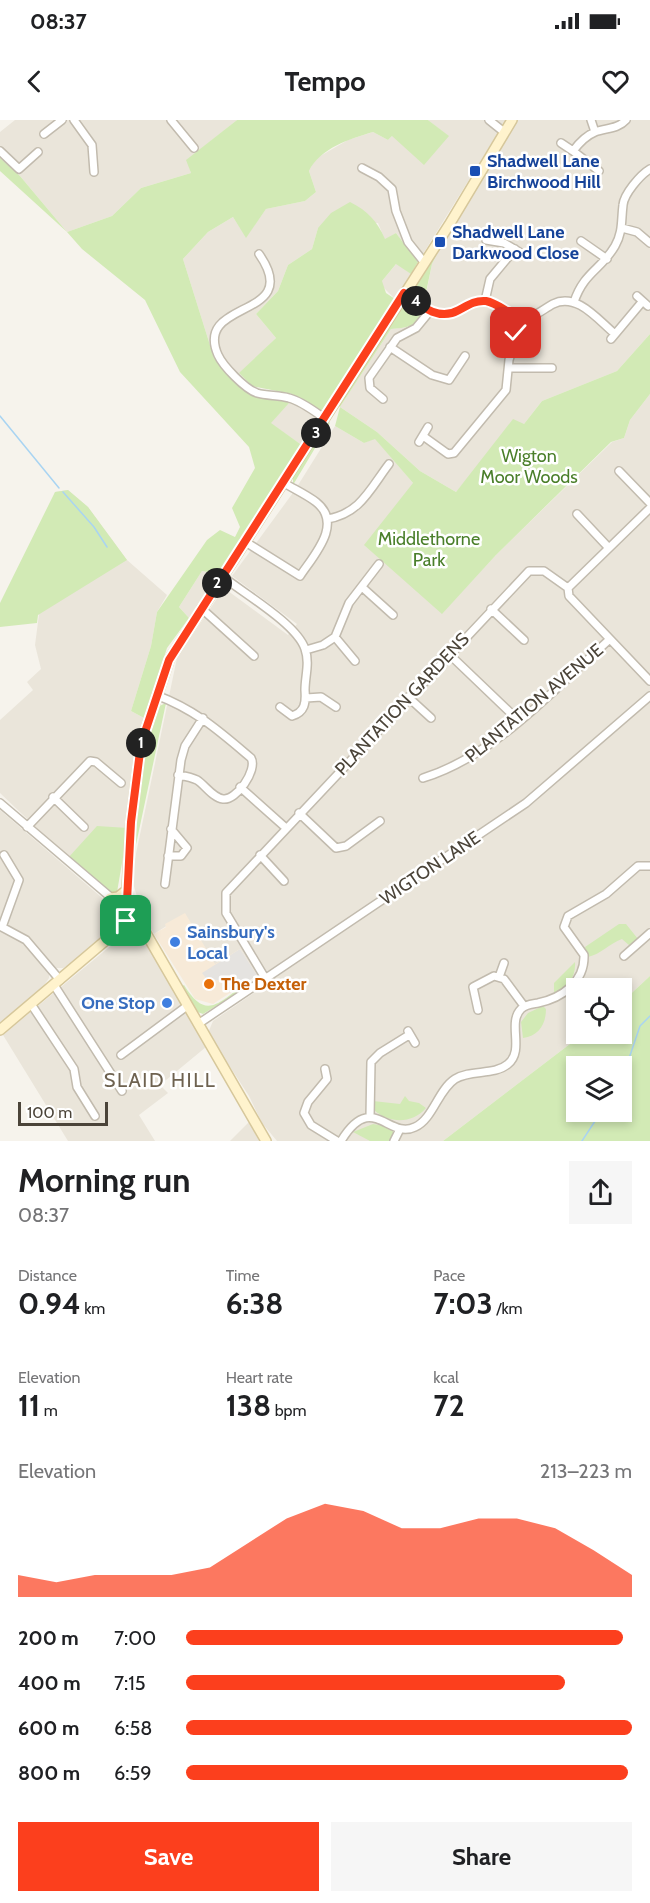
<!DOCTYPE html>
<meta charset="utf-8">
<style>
body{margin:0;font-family:Cabin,sans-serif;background:#f6f6f6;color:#202124;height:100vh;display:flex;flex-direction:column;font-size:22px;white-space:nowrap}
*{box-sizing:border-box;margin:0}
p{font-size:20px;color:#757577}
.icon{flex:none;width:33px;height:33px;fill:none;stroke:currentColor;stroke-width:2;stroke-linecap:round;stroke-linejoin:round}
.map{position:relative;height:1021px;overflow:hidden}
.details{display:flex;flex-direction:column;background:#fff;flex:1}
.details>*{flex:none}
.controls{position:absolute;left:566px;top:858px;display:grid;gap:12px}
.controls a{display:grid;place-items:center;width:66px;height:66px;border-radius:0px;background:#fff;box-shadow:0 3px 9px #0003;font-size:30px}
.scale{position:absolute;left:18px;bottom:15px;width:90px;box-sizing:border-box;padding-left:6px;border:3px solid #4b4439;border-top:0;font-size:16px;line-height:21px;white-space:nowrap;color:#4b4439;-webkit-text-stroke:4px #fff;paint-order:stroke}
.pin{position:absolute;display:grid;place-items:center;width:51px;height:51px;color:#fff;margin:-26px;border-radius:12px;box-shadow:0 3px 9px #0006}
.km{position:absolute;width:30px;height:30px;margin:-15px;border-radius:50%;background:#222;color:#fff;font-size:16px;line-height:30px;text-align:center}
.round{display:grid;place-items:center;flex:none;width:63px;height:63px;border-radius:0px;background:#f6f6f6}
.head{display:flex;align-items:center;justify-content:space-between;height:102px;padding:0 18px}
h1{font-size:33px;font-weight:700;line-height:45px}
.stats{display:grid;grid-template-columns:repeat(3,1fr);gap:9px;height:102px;padding:6px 18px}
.stats div{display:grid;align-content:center}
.stats b{font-size:30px;font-weight:700}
.stats small{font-size:16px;font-weight:400}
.stats p{font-size:16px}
.chart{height:168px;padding:12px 18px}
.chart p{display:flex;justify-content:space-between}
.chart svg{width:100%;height:108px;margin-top:6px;fill:#fc3f1d;opacity:.7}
.button{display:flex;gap:12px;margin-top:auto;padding:12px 18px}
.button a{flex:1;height:69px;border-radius:0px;background:#fc3f1d;color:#fff;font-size:24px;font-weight:700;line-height:69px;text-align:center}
.button a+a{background:#f6f6f6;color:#202124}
ul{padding:0 18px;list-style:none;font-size:20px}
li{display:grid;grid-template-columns:96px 72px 1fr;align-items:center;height:45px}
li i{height:15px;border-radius:8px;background:#fc3f1d}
.status{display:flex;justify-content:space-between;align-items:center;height:42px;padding:0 30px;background:#fff;direction:ltr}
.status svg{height:16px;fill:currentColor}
header{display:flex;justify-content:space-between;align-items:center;height:78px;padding:0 18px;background:#fff;font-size:27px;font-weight:700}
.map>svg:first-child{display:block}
</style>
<div class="status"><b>08:37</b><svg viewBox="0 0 49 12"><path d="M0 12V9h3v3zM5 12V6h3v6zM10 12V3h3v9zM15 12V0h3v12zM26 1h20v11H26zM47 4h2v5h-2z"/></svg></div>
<header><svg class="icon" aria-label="back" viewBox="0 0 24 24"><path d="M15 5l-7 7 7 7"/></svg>Tempo<svg class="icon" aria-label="heart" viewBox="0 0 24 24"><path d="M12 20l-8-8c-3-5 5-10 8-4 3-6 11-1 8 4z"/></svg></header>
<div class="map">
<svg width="650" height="1021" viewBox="0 0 650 1021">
<rect width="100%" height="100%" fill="#f6f3ec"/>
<path fill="#eae5da" d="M 15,0 L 237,0 L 187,40 L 191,53 L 141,68 L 112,96 L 67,112 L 20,56 L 0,38 L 0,12 Z
M 428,0 L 506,0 L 418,142 L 396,113 L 385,120 L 378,103 L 318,108 L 312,129 L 288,145 L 278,171 L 256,194 L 276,218 L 234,259 L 214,238 L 183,139 L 208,112 L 233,97 L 246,117 L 266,89 L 305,81 L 316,72 L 309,51 L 315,39 L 348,20 L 373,12 L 388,20 L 392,16 L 448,16 Z
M 517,0 L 650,0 L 650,214 L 617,251 L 542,281 L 524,304 L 478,346 L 456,372 L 420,351 L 377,312 L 340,287 L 391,209 L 408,207 L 422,194 L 432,144 L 444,119 Z
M 397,143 L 411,154 L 395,179 L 382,166 L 382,161 Z
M 650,274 L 650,856 L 621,883 L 621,868 L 576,868 L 576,914 L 583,914 L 443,1021 L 277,1021 L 262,1003 L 249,976 L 208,913 L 213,901 L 264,866 L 240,829 L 215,845 L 185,794 L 154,814 L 142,794 L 133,763 L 133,748 L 177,538 L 224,468 L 288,515 L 297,504 L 232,456 L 295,370 L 335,306 L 364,323 L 375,318 L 413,363 L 442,493 L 496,435 L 612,322 L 624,318 L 630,300 Z
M 290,282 L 318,298 L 303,326 L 270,303 Z
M 68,370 L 88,387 L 127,440 L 167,475 L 157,492 L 151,526 L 131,591 L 144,598 L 138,621 L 128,708 L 68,738 L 0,673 L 0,600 L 33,570 L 27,562 L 41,549 L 35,525 L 55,372 Z
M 202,451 L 218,454 L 189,498 L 179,487 Z
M 0,690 L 115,789 L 116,808 L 76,841 L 63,848 L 55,848 L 49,854 L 49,858 L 40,871 L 0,903 Z
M 137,808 L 206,927 L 160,965 L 168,973 L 139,995 L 155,1021 L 68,1021 L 3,915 L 131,809 Z
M 249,1002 L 259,1021 L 230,1021 Z"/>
<path fill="#f7ead8" d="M 185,793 L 215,844 L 240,829 L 257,855 L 213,884 L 195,879 L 154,814 L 166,807 L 165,804 Z"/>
<path fill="#d2eab5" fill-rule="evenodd" d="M 237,0 L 428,0 L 449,16 L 424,45 L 392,16 L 388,20 L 373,12 C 350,19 320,28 309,51 L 316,72 L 305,81 L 266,89 L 246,118 L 233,97 L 208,112 L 183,139 L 214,238 L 250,275 L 290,282 L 271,303 L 303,326 L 218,454 L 202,451 L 179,487 L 189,498 L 167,528 L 144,598 L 131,591 L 151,526 L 157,492 L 207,420 L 220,410 L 235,417 L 240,407 L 232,388 L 255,348 L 249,327 L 180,252 L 145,180 L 82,129 L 67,112 L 0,51 L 0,38 L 20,56 L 67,112 L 112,96 L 141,68 L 191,53 L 186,40 Z
M 350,82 C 368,91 377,101 385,119 L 396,113 L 418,142 L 411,154 L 396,144 L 382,161 L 386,173 L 395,179 L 321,292 L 292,274 L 252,266 L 239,253 L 276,218 L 256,194 L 278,171 L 288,145 L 312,129 L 318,108 L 331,93 Z
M 444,119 L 432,144 L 424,182 L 411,171 Z
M 404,181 L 410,181 L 422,189 C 420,207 405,208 391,209 L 340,287 L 377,312 L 420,351 L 456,372 L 513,299 L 524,304 L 542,281 L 617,251 L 650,214 L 650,274 L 630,300 L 624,318 L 611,322 L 496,435 L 442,494 L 364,425 L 413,363 L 375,319 L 364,323 L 335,306 L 340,287 L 337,285 Z
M 329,302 L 330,303 L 293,365 L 293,355 Z
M 68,370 L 88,387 L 127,440 L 38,495 L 37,503 L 0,507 L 0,483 L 55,372 Z
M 166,583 L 134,734 L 145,619 L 157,587 Z
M 97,706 L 128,708 L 116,778 L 68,738 Z
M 619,804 L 626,804 L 638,819 L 630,826 L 622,819 C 609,824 601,834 588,837 L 585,827 Z
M 575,842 C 576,857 568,868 554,873 L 554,863 Z
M 650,856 L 650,1021 L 443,1021 L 583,914 L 621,914 L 621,883 ZM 621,946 L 621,992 L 576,992 L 576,946 Z
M 245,864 L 244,869 L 203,894 L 195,891 L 181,867 L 184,865 C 206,901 218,883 245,864 Z
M 543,886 L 546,889 C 546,904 539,916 523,918 L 521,902 L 528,893 Z
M 405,976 L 409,981 L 419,983 L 426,988 C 412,1004 390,1004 374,990 L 373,981 L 400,984 Z
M 373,1004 L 384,1006 L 394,1012 L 390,1021 L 370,1021 L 353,1012 Z"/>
<path fill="#e5e3e0" d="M 240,829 L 257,855 L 231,872 L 222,869 L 223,861 L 206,858 L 202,853 Z"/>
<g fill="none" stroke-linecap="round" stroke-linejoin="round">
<path stroke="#a9d4f2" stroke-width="1.5" d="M 0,296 L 59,368
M 63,372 L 94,407 L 107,427
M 621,962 L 640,906 L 650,896
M 582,1021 L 601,992"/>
<defs>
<path id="street" d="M 74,0 L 92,25 L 94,52
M 171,0 L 194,28
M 489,0 L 504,12
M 591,0 L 595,12
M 44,14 L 62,0
M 561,23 L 573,31
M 0,31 L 19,49 L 38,32
M 362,48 L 379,57 L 392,69 L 396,91 L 408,122 L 424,142
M 599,51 L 573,31 C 579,23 585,16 595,12 C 606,8 618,9 626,0
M 622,108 L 637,112 L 650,123
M 486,120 L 504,123 L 521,133
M 581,121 L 607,139
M 259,134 C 305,200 193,178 218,235 C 223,246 245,269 257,273 C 267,276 279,275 289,278 C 301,281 314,291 324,298
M 403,173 C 422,185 438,202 461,189 C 469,184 476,180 486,182 C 502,184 511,199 529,197 C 538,195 545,188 553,184 C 577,172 598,200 615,214
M 637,176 L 648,186
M 485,181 L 490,159 L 515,129
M 574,182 C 584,152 601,150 615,126 C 623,112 621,101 623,85 C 624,74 640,55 650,49
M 611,219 L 642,182
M 390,227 L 432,255 L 449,260 L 465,236
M 509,248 L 552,248
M 383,279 L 370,268 L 369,258 L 397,218 L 416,208 L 430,191
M 423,316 L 448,334 L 454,333 L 506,270 L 509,240 L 515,220 L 516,196
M 419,322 L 428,307
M 619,351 L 650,383
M 577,394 L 608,427
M 327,399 C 360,394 370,369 389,344
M 244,421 L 300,456 C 313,436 344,404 316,382 C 307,375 294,369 284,363
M 222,456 C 243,473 297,504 305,529 C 310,543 305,556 305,570 C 306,583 305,592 292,596 L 280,587
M 363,468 L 393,495
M 568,468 L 650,388
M 201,488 L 254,536
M 491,489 L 524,520
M 335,517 L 355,541
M 306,530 L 323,525 L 335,517 L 349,483 L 379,444
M 449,534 L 518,600
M 156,575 C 196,590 219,611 251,638 C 258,650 236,681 223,679 C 213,678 205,665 197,660 C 191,657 184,656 178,655
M 408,577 L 431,598
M 306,578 L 321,577 L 336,587
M 423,658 C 495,636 554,569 610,519
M 240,667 L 286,708
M 53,677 L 84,707
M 0,683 L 128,792
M 299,693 L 336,728 L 346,726 L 380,701
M 27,707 L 90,641 L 96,642 L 121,663
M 260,735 L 284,761
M 168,736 L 181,736 L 187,728 L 171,709
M 165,764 L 181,640 L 185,626 L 203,598
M 0,806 L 26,820 L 60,860
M 2,807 L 19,760 L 4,735
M 624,836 L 650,813
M 499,857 L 504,843
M 265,858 L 226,793 L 226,773 L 529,451 L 544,451 L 568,468 L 569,476 L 650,561
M 54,865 L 122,971
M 31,884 L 74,949 L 77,967 L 95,996
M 478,890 L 473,867 L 494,856 L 504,859 L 524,886
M 198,904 L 526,683 L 650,576
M 408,911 L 415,923
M 121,935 L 187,886
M 325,949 L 327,959 L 308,982 L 304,993 L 311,1005 L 337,1021
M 370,997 L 371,942 L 380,933 L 409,915
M 341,1021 C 372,970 388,1020 415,1007 C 433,999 438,970 455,959 C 471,949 494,956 508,944 C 525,930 507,903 521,889 C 526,884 532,884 538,883 C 562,878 585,862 584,835 L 564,807 L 568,796 L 606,774 L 638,746 L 650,746
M 394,1021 L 400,1009"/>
<path id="secondary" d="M 110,778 L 118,777 L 127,770
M 128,792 L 143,808 L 266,1021
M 0,910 L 125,804 L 128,792 L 127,770 L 131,702 L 141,624 L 169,540 L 449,105 L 512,0"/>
</defs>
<use href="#street" stroke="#c2bbae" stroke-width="10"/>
<use href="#secondary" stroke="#d6c79b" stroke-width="12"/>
<use href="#street" stroke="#fff" stroke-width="7"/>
<use href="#secondary" stroke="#fff3cd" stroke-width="9"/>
</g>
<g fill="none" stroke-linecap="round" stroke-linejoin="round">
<defs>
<path id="route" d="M 126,801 L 131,702 L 141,624 L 169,540 L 404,173 C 420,185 438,202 459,190 C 468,185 475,180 486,181 C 497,183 506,192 516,196 L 516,213"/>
</defs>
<use href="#route" stroke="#fff" stroke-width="12"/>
<use href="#route" stroke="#fc3f1d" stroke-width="8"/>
</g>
<g fill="#1a4fb4" stroke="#fff" stroke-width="2">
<rect x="469" y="45" width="12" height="12" rx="3"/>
<rect x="434" y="116" width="12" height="12" rx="3"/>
</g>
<g fill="#3f7fe0" stroke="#fff" stroke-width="2">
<circle cx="175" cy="822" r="6"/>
<circle cx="167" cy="883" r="6"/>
</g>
<circle fill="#e8710a" stroke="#fff" stroke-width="2" cx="209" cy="864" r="6"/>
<g text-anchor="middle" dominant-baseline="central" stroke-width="5" stroke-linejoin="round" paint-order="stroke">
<g font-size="18" font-weight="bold" fill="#164399" stroke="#fff" text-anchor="start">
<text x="487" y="41">Shadwell Lane<tspan x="487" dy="21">Birchwood Hill</tspan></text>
<text x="452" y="112">Shadwell Lane<tspan x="452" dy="21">Darkwood Close</tspan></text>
</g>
<g font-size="18" fill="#4a7f2a" stroke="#fff">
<text x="529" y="336">Wigton<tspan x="529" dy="21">Moor Woods</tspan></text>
<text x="429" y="419">Middlethorne<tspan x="429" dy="21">Park</tspan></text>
</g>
<g font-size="18" fill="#4b4439" stroke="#fff">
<text transform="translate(534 583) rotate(-40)">PLANTATION AVENUE</text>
<text transform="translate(402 584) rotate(-47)">PLANTATION GARDENS</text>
<text transform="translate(430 748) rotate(-34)">WIGTON LANE</text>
</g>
<g font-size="18" font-weight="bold" fill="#366cbe" stroke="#fff" text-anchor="start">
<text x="187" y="812">Sainsbury's<tspan x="187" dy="21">Local</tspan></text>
<text x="155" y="883" text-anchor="end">One Stop</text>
</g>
<g font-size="18" font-weight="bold" fill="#c56008" stroke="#fff" text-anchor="start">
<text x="221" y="864">The Dexter</text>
</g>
<g font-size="20" letter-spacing="1.5" fill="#6e6250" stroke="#fff">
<text x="160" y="960">SLAID HILL</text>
</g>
</g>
</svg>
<div class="controls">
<a><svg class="icon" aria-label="locate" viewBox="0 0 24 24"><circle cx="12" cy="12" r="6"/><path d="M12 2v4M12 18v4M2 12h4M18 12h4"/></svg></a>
<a><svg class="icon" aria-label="layers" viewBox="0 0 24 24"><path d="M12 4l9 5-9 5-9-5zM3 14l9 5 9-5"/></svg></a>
</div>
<div class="scale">100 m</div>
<div class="pin" style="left:126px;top:801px;background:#1e9e55"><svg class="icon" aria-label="arrive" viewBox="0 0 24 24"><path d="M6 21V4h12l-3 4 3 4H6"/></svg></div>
<div class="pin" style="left:516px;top:213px;background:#d93025"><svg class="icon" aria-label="check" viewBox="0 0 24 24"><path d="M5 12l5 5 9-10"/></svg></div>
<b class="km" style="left:141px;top:623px">1</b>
<b class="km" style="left:217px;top:463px">2</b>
<b class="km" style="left:316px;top:313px">3</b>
<b class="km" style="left:416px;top:181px">4</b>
</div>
<section class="details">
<div class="head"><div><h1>Morning run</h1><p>08:37</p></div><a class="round"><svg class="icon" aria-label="share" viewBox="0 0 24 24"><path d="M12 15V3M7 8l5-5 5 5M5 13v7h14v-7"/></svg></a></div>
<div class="stats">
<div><p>Distance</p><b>0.94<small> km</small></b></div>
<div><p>Time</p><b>6:38</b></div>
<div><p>Pace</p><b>7:03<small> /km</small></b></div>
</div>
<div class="stats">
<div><p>Elevation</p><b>11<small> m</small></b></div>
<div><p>Heart rate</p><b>138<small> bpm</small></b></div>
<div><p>kcal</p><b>72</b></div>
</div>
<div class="chart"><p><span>Elevation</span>213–223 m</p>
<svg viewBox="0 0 160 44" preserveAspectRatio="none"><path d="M0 44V35L10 38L20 35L30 35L40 35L50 32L60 22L70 12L80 6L90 9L100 16L110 16L120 12L130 12L140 16L150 25L160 35V44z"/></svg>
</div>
<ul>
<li><b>200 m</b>7:00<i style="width:98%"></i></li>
<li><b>400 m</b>7:15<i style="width:85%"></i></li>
<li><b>600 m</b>6:58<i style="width:100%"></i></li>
<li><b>800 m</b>6:59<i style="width:99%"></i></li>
</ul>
<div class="button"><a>Save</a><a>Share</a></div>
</section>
